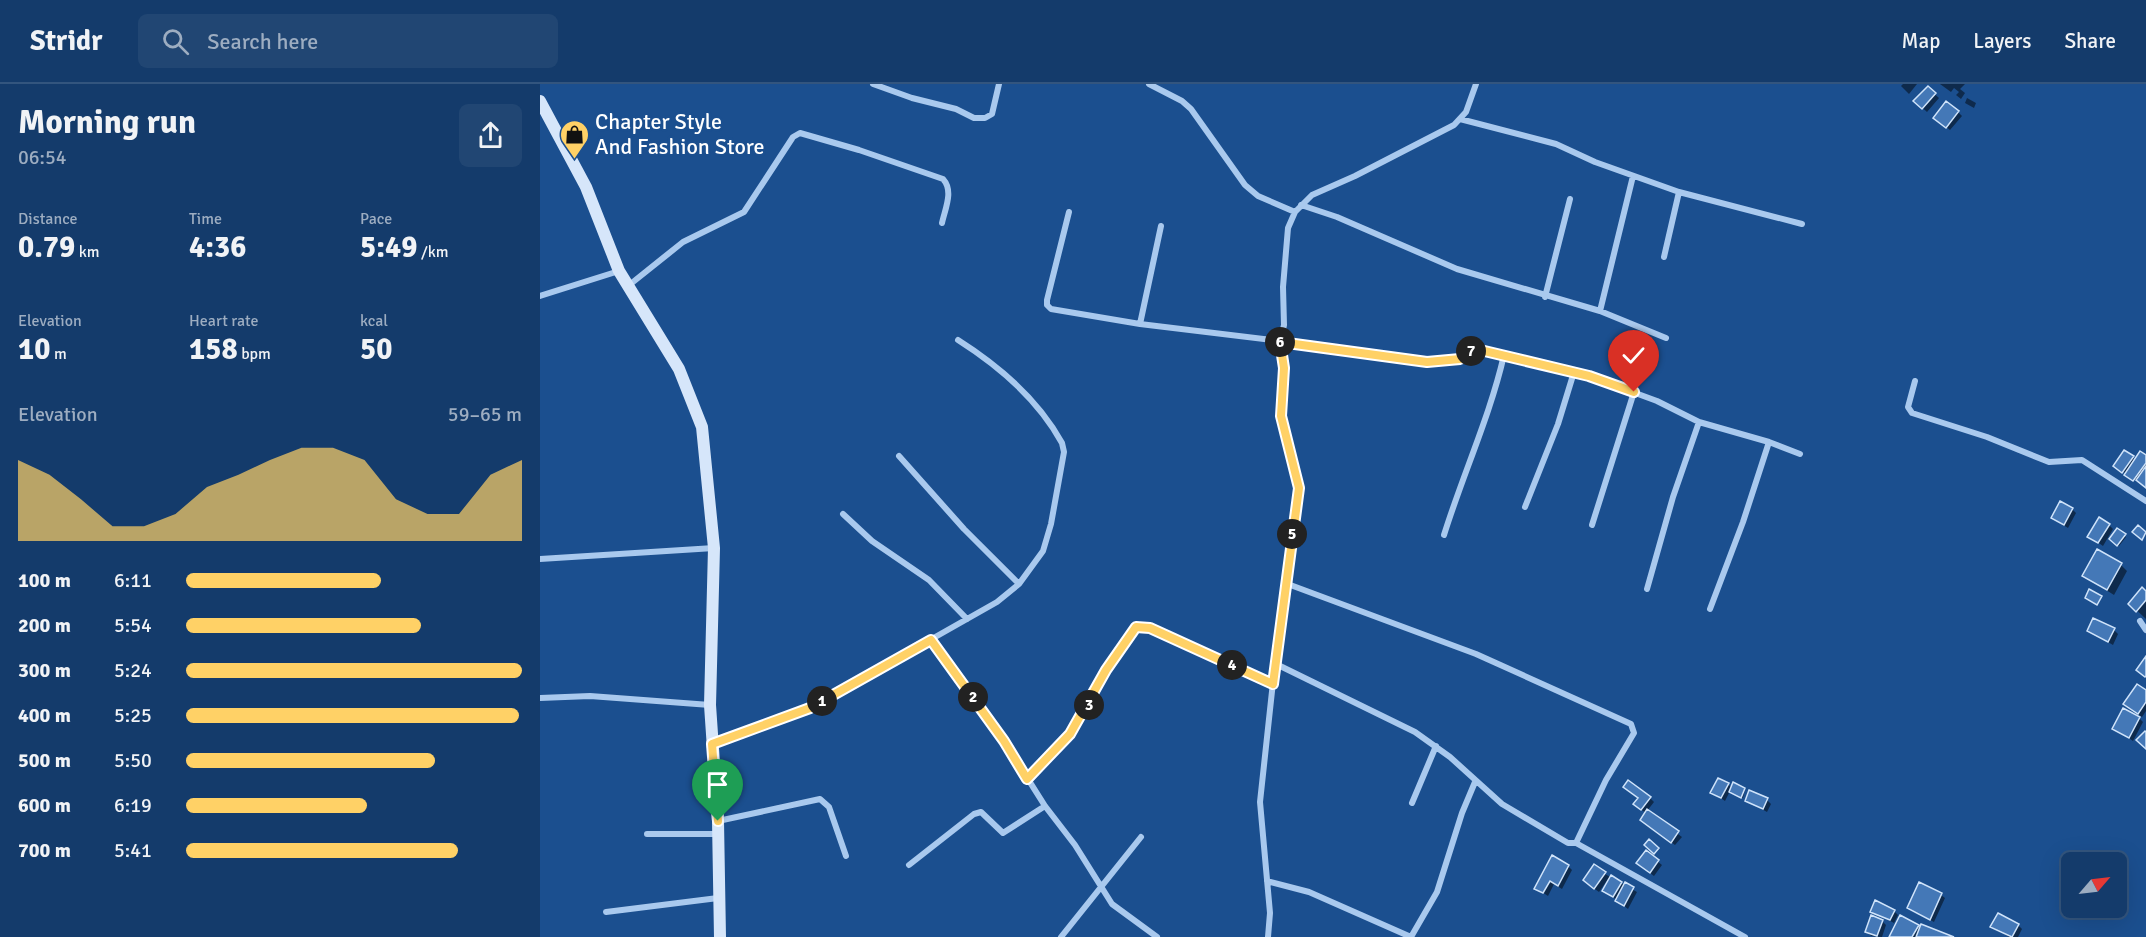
<!DOCTYPE html>
<meta charset="utf-8">
<style>
body{margin:0;font-family:Signika,sans-serif;background:#214673;color:#f1f3f6;height:100vh;display:flex;flex-direction:column;font-size:22px;white-space:nowrap}
*{box-sizing:border-box;margin:0}
p{font-size:20px;color:#9dadc1}
.icon{flex:none;width:33px;height:33px;fill:none;stroke:currentColor;stroke-width:2;stroke-linecap:round;stroke-linejoin:round}
.map{position:relative;flex:1;overflow:hidden}
.details{display:flex;flex-direction:column;background:#143b6b;width:540px}
.details>*{flex:none}
.needle{width:39px;rotate:62deg}
.fabs{position:absolute;left:1521px;top:768px;display:grid;gap:12px}
.fabs a{display:grid;place-items:center;width:66px;height:66px;border-radius:9px;background:#143b6b;box-shadow:0 6px 24px #0002,0 0 0 2px #33557e;font-size:30px}
.pin{position:absolute;display:grid;place-items:center;width:51px;height:51px;color:#fff;margin:-62px -26px;border-radius:50% 50% 50% 0;rotate:-45deg;box-shadow:0 0 6px #0007}
.pin .icon{rotate:45deg}
.km{position:absolute;width:30px;height:30px;margin:-15px;border-radius:50%;background:#222;color:#fff;font-size:16px;line-height:30px;text-align:center}
.round{display:grid;place-items:center;flex:none;width:63px;height:63px;border-radius:9px;background:#214673}
.head{display:flex;align-items:center;justify-content:space-between;height:102px;padding:0 18px}
h1{font-size:33px;font-weight:800;line-height:45px}
.metrics{display:grid;grid-template-columns:repeat(3,1fr);gap:9px;height:102px;padding:6px 18px}
.metrics div{display:grid;align-content:center}
.metrics b{font-size:30px;font-weight:800}
.metrics small{font-size:16px;font-weight:400}
.metrics p{font-size:16px}
.chart{height:168px;padding:12px 18px}
.chart p{display:flex;justify-content:space-between}
.chart svg{width:100%;height:108px;margin-top:6px;fill:#ffd166;opacity:.7}
ul{padding:0 18px;list-style:none;font-size:20px}
li{display:grid;grid-template-columns:96px 72px 1fr;align-items:center;height:45px}
li i{height:15px;border-radius:8px;background:#ffd166}
header{display:flex;align-items:center;gap:36px;box-sizing:border-box;height:84px;padding:0 30px;background:#143b6b;border-bottom:2px solid #33557e}
header strong{font-size:28px}
nav{display:flex;gap:33px;margin-inline-start:auto;font-size:21px}
.search{width:420px;height:54px;background:#214673;display:flex;align-items:center;gap:15px;box-sizing:border-box;padding:0 21px;border-radius:9px;color:#9dadc1;font-size:22px}
main{display:flex;flex:1;min-height:0}
.map>svg:first-child{display:block}
</style>
<header>
<strong>Stridr</strong>
<div class="search"><svg class="icon" aria-label="search" viewBox="0 0 24 24"><circle cx="10" cy="10" r="6"/><path d="M15 15l6 6"/></svg>Search here</div>
<nav><a>Map</a><a>Layers</a><a>Share</a></nav>
</header>
<main>
<section class="details">
<div class="head"><div><h1>Morning run</h1><p>06:54</p></div><a class="round"><svg class="icon" aria-label="share" viewBox="0 0 24 24"><path d="M12 15V3M7 8l5-5 5 5M5 13v7h14v-7"/></svg></a></div>
<div class="metrics">
<div><p>Distance</p><b>0.79<small> km</small></b></div>
<div><p>Time</p><b>4:36</b></div>
<div><p>Pace</p><b>5:49<small> /km</small></b></div>
</div>
<div class="metrics">
<div><p>Elevation</p><b>10<small> m</small></b></div>
<div><p>Heart rate</p><b>158<small> bpm</small></b></div>
<div><p>kcal</p><b>50</b></div>
</div>
<div class="chart"><p><span>Elevation</span>59–65 m</p>
<svg viewBox="0 0 160 44" preserveAspectRatio="none"><path d="M0 44V11L10 17L20 27L30 38L40 38L50 33L60 22L70 17L80 11L90 6L100 6L110 11L120 27L130 33L140 33L150 17L160 11V44z"/></svg>
</div>
<ul>
<li><b>100 m</b>6:11<i style="width:58%"></i></li>
<li><b>200 m</b>5:54<i style="width:70%"></i></li>
<li><b>300 m</b>5:24<i style="width:100%"></i></li>
<li><b>400 m</b>5:25<i style="width:99%"></i></li>
<li><b>500 m</b>5:50<i style="width:74%"></i></li>
<li><b>600 m</b>6:19<i style="width:54%"></i></li>
<li><b>700 m</b>5:41<i style="width:81%"></i></li>
</ul>
</section>
<div class="map">
<svg width="1606" height="853" viewBox="0 0 1606 853">
<rect width="100%" height="100%" fill="#1b4f8f"/>
<path fill="#0007" d="M 1363,0 L 1377,0 L 1369,10 L 1361,2 Z
M 1400,0 L 1425,0 L 1420,5 L 1425,9 L 1421,15 L 1416,11 L 1419,8 L 1414,4 L 1411,8 Z
M 1388,4 L 1399,14 L 1387,28 L 1375,17 Z
M 1427,14 L 1436,19 L 1434,24 L 1425,19 Z
M 1418,28 L 1422,32 L 1410,46 L 1399,37 Z
M 1606,373 L 1606,403 L 1579,385 L 1593,374 L 1596,376 Z
M 1532,425 L 1536,429 L 1528,444 L 1512,434 Z
M 1569,441 L 1573,445 L 1563,462 L 1549,452 Z
M 1577,446 L 1586,453 L 1579,462 L 1571,455 Z
M 1581,481 L 1587,487 L 1574,511 L 1544,492 Z
M 1606,509 L 1606,535 L 1590,520 Z
M 1574,546 L 1578,550 L 1573,561 L 1549,547 Z
M 1606,608 L 1606,627 L 1602,633 L 1589,624 Z
M 1599,634 L 1603,638 L 1593,657 L 1574,644 Z
M 1188,700 L 1192,704 L 1205,705 L 1203,714 L 1190,707 L 1185,717 L 1172,708 Z
M 1110,714 L 1114,718 L 1107,727 L 1142,753 L 1135,761 L 1102,736 L 1106,729 L 1099,724 Z
M 1206,716 L 1227,716 L 1231,720 L 1227,728 Z
M 1106,768 L 1122,781 L 1114,792 L 1102,783 Z
M 1028,782 L 1032,786 L 1022,805 L 1014,800 L 1008,812 L 996,804 Z
M 1065,790 L 1097,808 L 1088,825 L 1064,806 L 1070,796 L 1068,795 L 1059,808 L 1048,800 Z
M 1401,811 L 1405,814 L 1394,838 L 1368,824 Z
M 1332,827 L 1354,827 L 1358,831 L 1354,839 Z
M 1342,837 L 1346,841 L 1342,853 L 1331,852 L 1327,848 Z
M 1478,841 L 1482,845 L 1478,853 L 1469,853 L 1452,842 Z
M 1378,842 L 1380,845 L 1410,853 L 1351,853 Z"/>
<path fill="#4478b7" stroke="#cfe3fa" stroke-width="1.5" d="M 1388,2 L 1396,9 L 1382,25 L 1373,17 Z
M 1406,17 L 1419,27 L 1406,44 L 1393,34 Z
M 1584,366 L 1594,372 L 1582,389 L 1573,382 Z
M 1600,367 L 1606,371 L 1606,379 L 1593,397 L 1584,391 Z
M 1606,382 L 1606,404 L 1596,396 Z
M 1520,417 L 1533,424 L 1524,441 L 1511,434 Z
M 1559,433 L 1570,440 L 1558,459 L 1547,453 Z
M 1598,441 L 1606,448 L 1602,456 L 1592,448 Z
M 1577,444 L 1586,450 L 1577,462 L 1569,455 Z
M 1557,465 L 1582,479 L 1567,506 L 1542,492 Z
M 1602,503 L 1606,507 L 1606,516 L 1596,528 L 1588,520 Z
M 1549,505 L 1562,512 L 1557,521 L 1545,514 Z
M 1553,534 L 1575,544 L 1568,558 L 1547,547 Z
M 1606,572 L 1606,592 L 1605,593 L 1596,586 Z
M 1597,600 L 1606,606 L 1606,618 L 1598,630 L 1583,620 Z
M 1583,624 L 1600,633 L 1589,654 L 1572,645 Z
M 1605,647 L 1606,648 L 1606,665 L 1596,656 Z
M 1178,694 L 1189,699 L 1181,714 L 1170,709 Z
M 1088,696 L 1111,713 L 1101,726 L 1093,720 L 1098,714 L 1083,703 Z
M 1193,698 L 1205,704 L 1201,714 L 1189,708 Z
M 1209,706 L 1228,714 L 1223,725 L 1205,717 Z
M 1107,725 L 1139,747 L 1131,759 L 1100,736 Z
M 1109,755 L 1119,764 L 1114,770 L 1104,761 Z
M 1106,766 L 1119,776 L 1110,789 L 1096,779 Z
M 1012,771 L 1029,781 L 1018,802 L 1010,797 L 1003,809 L 994,805 Z
M 1054,780 L 1066,788 L 1054,805 L 1043,796 Z
M 1071,791 L 1082,798 L 1073,813 L 1062,807 Z
M 1085,798 L 1094,803 L 1084,822 L 1075,817 Z
M 1379,798 L 1402,809 L 1390,836 L 1367,824 Z
M 1335,816 L 1355,826 L 1350,836 L 1330,828 Z
M 1458,829 L 1479,840 L 1472,853 L 1450,843 Z
M 1331,831 L 1343,836 L 1337,852 L 1325,848 Z
M 1360,831 L 1379,841 L 1372,853 L 1349,853 Z
M 1381,840 L 1414,853 L 1376,853 Z"/>
<g fill="none" stroke-linecap="round" stroke-linejoin="round">
<path stroke="#a9c9ee" stroke-width="6" d="M 333,0 L 372,14 L 416,25 L 434,34 L 445,34 L 452,30 L 459,0
M 609,0 L 642,17 L 651,25 L 705,101 L 718,112 L 755,128
M 920,35 L 1016,60 L 1055,78 L 1139,108 L 1262,140
M 761,121 L 797,133 L 917,185 L 1060,227 L 1126,254
M 529,128 L 507,216 L 507,221 L 511,225 L 600,240 L 798,264 L 887,278 L 920,275 L 936,265 L 944,266 L 1049,292 L 1117,317 L 1159,338 L 1229,358 L 1260,370
M 1124,173 L 1139,108
M 88,202 L 143,158 L 204,128 L 253,53 L 260,49 L 319,66 L 403,95 C 414,107 405,125 402,139
M 0,212 L 79,187
M 1005,213 L 1030,115
M 1060,227 L 1093,92
M 600,240 L 621,142
M 1375,297 L 1368,323 L 1372,329 L 1447,353 L 1509,378 L 1542,376 L 1606,417
M 359,372 L 424,445 L 479,500
M 985,423 L 1018,340 L 1034,288
M 303,430 L 332,457 L 389,496 L 427,535
M 1052,441 L 1094,308
M 904,451 C 923,390 950,332 964,271
M 0,475 L 174,464
M 745,499 L 936,570 L 1091,640 L 1094,649 L 1066,696 L 1036,759
M 1107,505 L 1133,413 L 1159,338
M 1170,525 L 1203,438 L 1229,358
M 1600,537 L 1606,546
M 391,557 L 464,657 L 505,722 L 535,761 L 572,820 L 617,853
M 734,579 L 875,648 L 910,673 L 962,720 L 1028,759 L 1036,759 L 1205,853
M 0,614 L 50,612 L 170,621
M 173,660 L 270,624 L 427,535 L 457,518 L 479,500 L 503,467 L 511,440 L 524,368 L 522,359 C 498,315 459,282 418,256
M 487,695 L 530,650 L 566,587 L 596,544 L 610,544 L 733,600
M 872,719 L 896,662
M 178,737 L 280,715 L 289,723 L 306,772
M 107,750 L 178,750
M 369,781 L 434,730 L 441,728 L 463,749 L 505,722
M 727,797 L 769,808 L 871,853 L 897,808 L 922,729 L 935,698
M 66,828 L 178,814
M 521,853 L 601,753
M 728,853 L 730,829 L 720,718 L 742,515 L 759,404 L 741,332 L 744,284 L 740,258 L 744,241 L 743,203 L 748,144 L 755,128 L 772,111 L 815,92 L 914,41 L 926,28 L 936,0"/>
<path stroke="#d6e6fa" stroke-width="12" d="M 0,17 L 46,103 L 79,187 L 139,285 L 162,343 L 174,464 L 170,621 L 178,737 L 180,853"/>
</g>
<g fill="none" stroke-linecap="round" stroke-linejoin="round">
<defs>
<path id="route" d="M 178,737 L 172,660 L 270,624 L 391,556 L 464,657 L 487,695 L 530,650 L 566,586 L 596,543 L 610,544 L 733,600 L 759,404 L 741,332 L 744,284 L 740,258 L 887,278 L 920,275 L 936,265 L 1049,292 L 1094,308"/>
</defs>
<use href="#route" stroke="#fff" stroke-width="12"/>
<use href="#route" stroke="#ffd166" stroke-width="8"/>
</g>
<defs>
<symbol id="shop-pin" viewBox="-11 -11 22 30"><path d="M0 17L-7.5 6A9.5 9.5 0 1 1 7.5 6Z" fill="#ffd166" stroke="#1b4f8f"/><path d="M-5-2.5h2.3a2.7 3.5 0 0 1 5.4 0H5L5.5 6h-11ZM-1.5-2.5h3a1.5 2.3 0 0 0-3 0Z" fill="#111"/></symbol>
</defs>
<g fill-rule="evenodd">
<use href="#shop-pin" x="18" y="34" width="33" height="45"/>
</g>
<g text-anchor="middle" dominant-baseline="central" stroke-width="5" stroke-linejoin="round" paint-order="stroke">
<g font-size="22" fill="#fff" stroke="#1b4f8f" text-anchor="start">
<text x="55" y="37">Chapter Style<tspan x="55" dy="25">And Fashion Store</tspan></text>
</g>
</g>
</svg>
<div class="fabs">
<a><svg class="needle" viewBox="-14 -14 28 28"><path d="M0-13l5 13h-10z" fill="#e53935"/><path d="M0 13l5-13h-10z" fill="#9dadc1"/></svg></a>
</div>
<div class="pin" style="left:178px;top:737px;background:#1e9e55"><svg class="icon" aria-label="arrive" viewBox="0 0 24 24"><path d="M6 21V4h12l-3 4 3 4H6"/></svg></div>
<div class="pin" style="left:1094px;top:308px;background:#d93025"><svg class="icon" aria-label="check" viewBox="0 0 24 24"><path d="M5 12l5 5 9-10"/></svg></div>
<b class="km" style="left:282px;top:617px">1</b>
<b class="km" style="left:433px;top:613px">2</b>
<b class="km" style="left:549px;top:621px">3</b>
<b class="km" style="left:692px;top:581px">4</b>
<b class="km" style="left:752px;top:450px">5</b>
<b class="km" style="left:740px;top:258px">6</b>
<b class="km" style="left:931px;top:267px">7</b>
</div>
</main>
